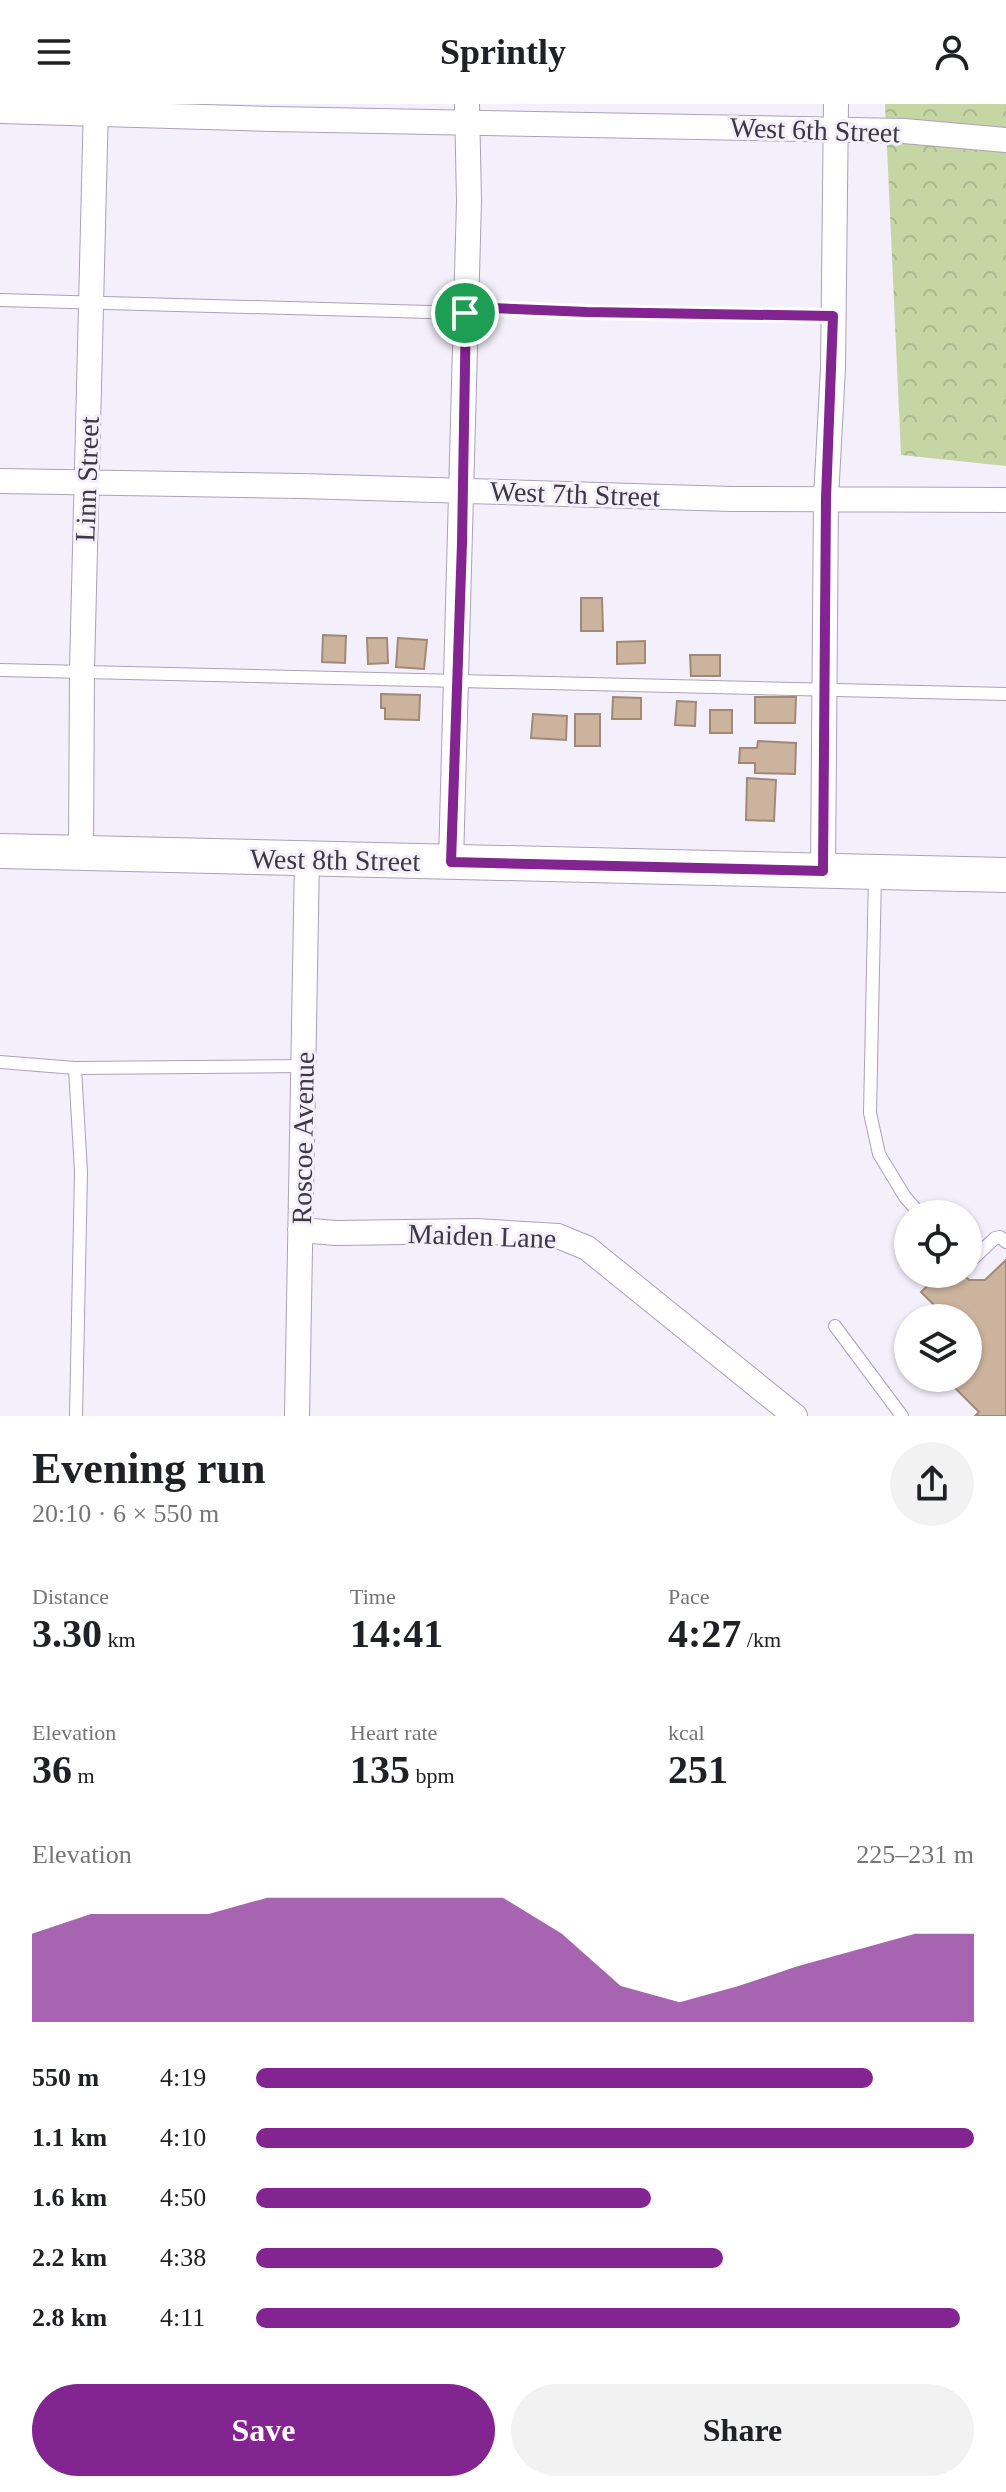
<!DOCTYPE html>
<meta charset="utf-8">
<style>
body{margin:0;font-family:"Times New Roman",serif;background:#f2f2f2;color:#202124;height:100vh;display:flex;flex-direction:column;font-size:30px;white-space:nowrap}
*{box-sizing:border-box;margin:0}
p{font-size:26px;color:#757577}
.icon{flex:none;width:44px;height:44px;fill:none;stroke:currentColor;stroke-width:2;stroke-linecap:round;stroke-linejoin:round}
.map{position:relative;height:1312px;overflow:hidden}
.details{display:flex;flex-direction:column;background:#fff;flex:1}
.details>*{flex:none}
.controls{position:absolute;left:894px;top:1096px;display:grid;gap:16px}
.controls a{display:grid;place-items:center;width:88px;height:88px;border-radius:50%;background:#fff;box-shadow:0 2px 6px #0004;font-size:40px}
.pin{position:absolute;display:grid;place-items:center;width:68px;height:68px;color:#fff;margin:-34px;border:4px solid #fff;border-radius:50%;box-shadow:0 2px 8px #0007}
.round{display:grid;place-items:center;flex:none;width:84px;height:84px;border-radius:42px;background:#f2f2f2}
.summary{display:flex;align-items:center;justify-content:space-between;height:136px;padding:0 32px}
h1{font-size:44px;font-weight:800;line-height:60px}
.figures{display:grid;grid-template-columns:repeat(3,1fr);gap:12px;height:136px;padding:8px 32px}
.figures div{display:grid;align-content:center}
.figures b{font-size:40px;font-weight:800}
.figures small{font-size:22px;font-weight:400}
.figures p{font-size:22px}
.chart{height:224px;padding:16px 32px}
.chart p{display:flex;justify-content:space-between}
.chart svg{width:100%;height:144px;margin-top:8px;fill:#832591;opacity:.7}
.button{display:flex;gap:16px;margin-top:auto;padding:16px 32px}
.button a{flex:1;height:92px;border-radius:48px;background:#832591;color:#fff;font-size:32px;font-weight:800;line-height:92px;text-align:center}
.button a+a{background:#f2f2f2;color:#202124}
ul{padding:0 32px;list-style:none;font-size:26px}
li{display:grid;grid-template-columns:128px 96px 1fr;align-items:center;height:60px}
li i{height:20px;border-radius:10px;background:#832591}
header{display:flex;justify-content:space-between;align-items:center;height:104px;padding:0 32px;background:#fff;font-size:36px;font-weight:800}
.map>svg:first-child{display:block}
</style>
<header><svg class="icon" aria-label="menu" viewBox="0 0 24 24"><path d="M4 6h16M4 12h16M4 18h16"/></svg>Sprintly<svg class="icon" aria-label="person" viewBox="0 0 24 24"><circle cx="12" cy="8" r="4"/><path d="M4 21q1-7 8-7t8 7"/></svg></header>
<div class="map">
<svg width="1006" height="1312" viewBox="0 0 1006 1312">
<defs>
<pattern id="forest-crowns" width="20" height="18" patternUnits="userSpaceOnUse" patternTransform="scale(2)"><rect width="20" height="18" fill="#c5d6a4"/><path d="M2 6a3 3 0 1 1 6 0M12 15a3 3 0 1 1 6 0" fill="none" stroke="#aab88e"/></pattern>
</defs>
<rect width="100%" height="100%" fill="#f3effb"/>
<path fill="url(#forest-crowns)" d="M 885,0 L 1006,0 L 1006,362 L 901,351 Z"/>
<path fill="#cbb39e" stroke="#a18976" stroke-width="2" d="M 581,494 L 602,494 L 603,527 L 581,527 Z
M 323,531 L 346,532 L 345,559 L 322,558 Z
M 367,534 L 387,534 L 388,559 L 368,560 Z
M 398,534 L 427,536 L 424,565 L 396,563 Z
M 645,537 L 645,559 L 617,560 L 617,538 Z
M 690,551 L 720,551 L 720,572 L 691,572 Z
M 381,590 L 420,591 L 419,616 L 385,615 L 385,604 L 381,604 Z
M 613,593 L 641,594 L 641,615 L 612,615 Z
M 755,593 L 796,593 L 795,619 L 755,619 Z
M 677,597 L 696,598 L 695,622 L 675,621 Z
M 710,606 L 732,606 L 732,629 L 710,629 Z
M 533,610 L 567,612 L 566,636 L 531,634 Z
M 575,610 L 600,610 L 600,642 L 575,642 Z
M 758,637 L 796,639 L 795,670 L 755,669 L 755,659 L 739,659 L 740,644 L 757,644 Z
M 747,674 L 776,676 L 774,717 L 746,716 Z
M 1006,1156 L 1006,1312 L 975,1312 L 979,1308 L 945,1274 L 968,1274 L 968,1214 L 931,1214 L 939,1206 L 921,1188 L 940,1170 L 963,1170 L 969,1176 L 985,1176 Z"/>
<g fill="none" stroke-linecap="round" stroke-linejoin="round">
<defs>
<path id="service" d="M 0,196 L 465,209
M 466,203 L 587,208 L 833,212
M 0,566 L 1006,590
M 875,771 L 870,1009 L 879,1050 L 905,1093 L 920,1110
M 0,958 L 75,964 L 305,962
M 75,964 L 81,1068 L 76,1312
M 968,1154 L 975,1153 L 995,1134 L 1000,1133 L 1006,1138
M 835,1222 L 902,1312"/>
<path id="minor" d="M 0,7 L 272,15 L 904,27 L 1006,36
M 0,377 L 301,382 L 732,395 L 1006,396
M 81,749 L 82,566 L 96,0
M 451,758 L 469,97 L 467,0
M 823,767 L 826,394 L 833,264 L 836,0
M 300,1126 L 336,1129 L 476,1127 L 558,1132 L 587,1144 L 795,1312
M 297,1312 L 307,755"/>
<path id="secondary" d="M 0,747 L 1006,771"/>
</defs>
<use href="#service" stroke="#aaa1bc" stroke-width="14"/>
<use href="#minor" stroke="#aaa1bc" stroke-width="26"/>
<use href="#secondary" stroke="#aaa1bc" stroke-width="36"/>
<use href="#service" stroke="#fff" stroke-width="12"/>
<use href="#minor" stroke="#fff" stroke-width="24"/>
<use href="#secondary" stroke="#fff" stroke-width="34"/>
</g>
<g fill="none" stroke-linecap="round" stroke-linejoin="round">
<defs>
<path id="route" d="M 466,203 L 587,208 L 833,212 L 826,394 L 823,767 L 451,758 L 462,439 Z"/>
</defs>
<use href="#route" stroke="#fff" stroke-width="16"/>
<use href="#route" stroke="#832591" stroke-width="10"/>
</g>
<g text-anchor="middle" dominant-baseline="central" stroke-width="6" stroke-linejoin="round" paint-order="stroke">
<g font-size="28" fill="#3c3844" stroke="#f3effb">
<text transform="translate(815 26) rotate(2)">West 6th Street</text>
<text transform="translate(87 375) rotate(-88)">Linn Street</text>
<text transform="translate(575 390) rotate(2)">West 7th Street</text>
<text transform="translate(335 756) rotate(1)">West 8th Street</text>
<text transform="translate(303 1034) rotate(-89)">Roscoe Avenue</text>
<text transform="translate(482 1132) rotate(2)">Maiden Lane</text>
</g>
</g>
</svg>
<div class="controls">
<a><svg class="icon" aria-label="locate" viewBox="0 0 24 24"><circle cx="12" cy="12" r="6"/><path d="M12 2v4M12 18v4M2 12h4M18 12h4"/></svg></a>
<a><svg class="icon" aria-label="layers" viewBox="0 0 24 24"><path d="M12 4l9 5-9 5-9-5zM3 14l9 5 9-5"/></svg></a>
</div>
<div class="pin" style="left:465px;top:209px;background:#1e9e55"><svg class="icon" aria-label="arrive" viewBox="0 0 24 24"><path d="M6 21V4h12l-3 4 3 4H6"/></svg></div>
</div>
<section class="details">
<div class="summary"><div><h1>Evening run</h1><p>20:10 · 6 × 550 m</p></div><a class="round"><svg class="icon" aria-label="share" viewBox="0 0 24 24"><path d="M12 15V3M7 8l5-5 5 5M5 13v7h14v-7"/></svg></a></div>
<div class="figures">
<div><p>Distance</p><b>3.30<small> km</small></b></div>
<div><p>Time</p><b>14:41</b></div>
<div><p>Pace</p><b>4:27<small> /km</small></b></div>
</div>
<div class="figures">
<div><p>Elevation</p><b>36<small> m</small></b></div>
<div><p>Heart rate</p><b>135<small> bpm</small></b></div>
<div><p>kcal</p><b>251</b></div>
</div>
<div class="chart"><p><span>Elevation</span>225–231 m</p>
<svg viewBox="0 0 160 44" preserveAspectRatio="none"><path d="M0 44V17L10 11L20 11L30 11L40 6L50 6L60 6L70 6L80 6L90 17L100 33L110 38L120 33L130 27L140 22L150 17L160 17V44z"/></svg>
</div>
<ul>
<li><b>550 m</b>4:19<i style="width:86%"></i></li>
<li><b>1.1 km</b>4:10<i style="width:100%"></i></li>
<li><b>1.6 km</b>4:50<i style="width:55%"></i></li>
<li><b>2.2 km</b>4:38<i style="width:65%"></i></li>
<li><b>2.8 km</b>4:11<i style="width:98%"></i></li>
</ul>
<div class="button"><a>Save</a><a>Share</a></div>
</section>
